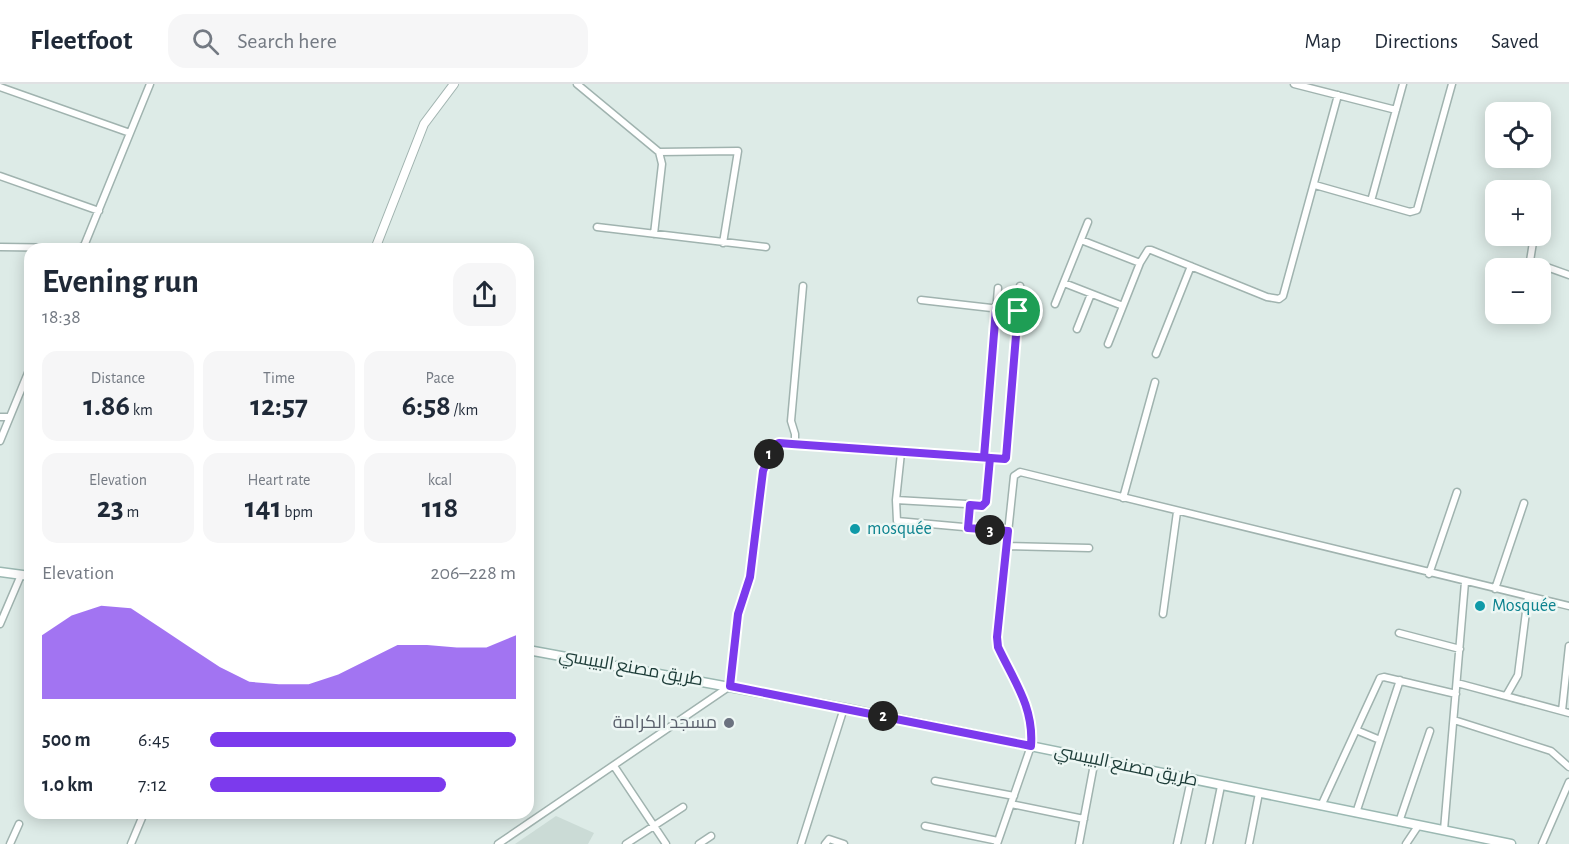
<!DOCTYPE html>
<meta charset="utf-8">
<style>
body{margin:0;font-family:"Alegreya Sans",Cairo,sans-serif;background:#f6f6f7;color:#1f2937;height:100vh;display:flex;flex-direction:column;font-size:22px;white-space:nowrap}
*{box-sizing:border-box;margin:0}
p{font-size:20px;color:#747a83}
.icon{flex:none;width:33px;height:33px;fill:none;stroke:currentColor;stroke-width:2;stroke-linecap:round;stroke-linejoin:round}
.map{position:relative;flex:1;overflow:hidden}
.sheet{position:absolute;left:24px;top:159px;width:510px;height:576px;display:flex;flex-direction:column;background:#fff;border-radius:18px;box-shadow:0 3px 15px #0003}
.sheet>*{flex:none}
.fabs{position:absolute;left:1485px;top:18px;display:grid;gap:12px}
.fabs a{display:grid;place-items:center;width:66px;height:66px;border-radius:12px;background:#fff;box-shadow:0 3px 15px #0003;font-size:30px}
.pin{position:absolute;display:grid;place-items:center;width:51px;height:51px;color:#fff;margin:-26px;border:3px solid #fff;border-radius:50%;box-shadow:0 2px 6px #0007}
.km{position:absolute;width:30px;height:30px;margin:-15px;border-radius:50%;background:#222;color:#fff;font-size:16px;line-height:30px;text-align:center}
.round{display:grid;place-items:center;flex:none;width:63px;height:63px;border-radius:18px;background:#f6f6f7}
.headline{display:flex;align-items:center;justify-content:space-between;height:102px;padding:0 18px}
h1{font-size:33px;font-weight:700;line-height:45px}
.figures{display:grid;grid-template-columns:repeat(3,1fr);gap:9px;height:102px;padding:6px 18px}
.figures div{display:grid;align-content:center;border-radius:15px;background:#f6f6f7;text-align:center}
.figures b{font-size:30px;font-weight:700}
.figures small{font-size:16px;font-weight:400}
.figures p{font-size:16px}
.chart{height:168px;padding:12px 18px}
.chart p{display:flex;justify-content:space-between}
.chart svg{width:100%;height:108px;margin-top:6px;fill:#7c3aed;opacity:.7}
ul{padding:0 18px;list-style:none;font-size:20px}
li{display:grid;grid-template-columns:96px 72px 1fr;align-items:center;height:45px}
li i{height:15px;border-radius:8px;background:#7c3aed}
header{display:flex;align-items:center;gap:36px;box-sizing:border-box;height:84px;padding:0 30px;background:#fff;border-bottom:2px solid #e0e1e3}
header strong{font-size:28px}
nav{display:flex;gap:33px;margin-inline-start:auto;font-size:21px}
.search{width:420px;height:54px;background:#f6f6f7;display:flex;align-items:center;gap:15px;box-sizing:border-box;padding:0 21px;border-radius:18px;color:#747a83;font-size:22px}
.map>svg:first-child{display:block}
</style>
<header>
<strong>Fleetfoot</strong>
<div class="search"><svg class="icon" aria-label="search" viewBox="0 0 24 24"><circle cx="10" cy="10" r="6"/><path d="M15 15l6 6"/></svg>Search here</div>
<nav><a>Map</a><a>Directions</a><a>Saved</a></nav>
</header>
<div class="map">
<svg width="1569" height="760" viewBox="0 0 1569 760">
<rect width="100%" height="100%" fill="#ddebe7"/>
<path fill="#cbdbd6" d="M 556,732 L 594,749 L 588,760 L 515,760 Z"/>
<g fill="none" stroke-linecap="round" stroke-linejoin="round">
<defs>
<path id="minor" d="M 577,0 L 659,68 L 662,80 L 654,150
M 1294,0 L 1396,26
M 0,3 L 130,49
M 659,68 L 738,67 L 723,159
M 0,92 L 99,127
M 1315,101 L 1410,128 L 1417,126 L 1452,0
M 1371,117 L 1403,0
M 597,143 L 766,163
M 1534,152 L 1530,177 L 1569,191
M 1081,156 L 1140,179
M 0,163 L 79,164 L 84,162 L 150,0
M 1064,199 L 1123,222
M 921,216 L 1018,227
M 1055,220 L 1088,138
M 1077,245 L 1091,210
M 1108,260 L 1140,179 L 1148,166 L 1151,166 L 1267,213 L 1279,215 L 1283,212 L 1338,11
M 1156,270 L 1191,182
M 0,333 L 9,333
M 0,357 L 30,284
M 795,360 L 795,350 L 791,337 L 803,202
M 901,369 L 896,416 L 897,437 L 1008,447
M 984,373 L 998,204
M 1123,414 L 1155,298
M 896,416 L 984,421 L 990,374
M 968,444 L 970,421
M 1006,462 L 1089,464
M 1429,490 L 1457,408
M 1495,505 L 1524,419
M 1163,530 L 1177,428
M 0,540 L 21,491
M 1399,549 L 1460,565
M 1457,599 L 1569,629
M 1506,612 L 1518,591 L 1528,512
M 1562,627 L 1569,562
M 1454,636 L 1551,667 L 1569,683
M 1356,646 L 1380,656
M 614,682 L 666,760
M 935,697 L 1014,712
M 1011,720 L 1084,735
M 1321,722 L 1380,594 L 1384,593 L 1456,610
M 1356,729 L 1400,596
M 1399,738 L 1430,647
M 925,742 L 998,757
M 1444,746 L 1465,498
M 10,760 L 19,740
M 131,760 L 144,729
M 498,760 L 730,602 L 738,530 L 750,493 L 763,387 L 766,376 L 776,359 L 901,369 L 1006,374 L 1020,202
M 626,760 L 683,723
M 699,760 L 711,752
M 801,760 L 844,624
M 825,760 L 829,755 L 844,760
M 997,760 L 1031,662 C 1034,623 1014,597 998,563 L 997,553 L 1014,392 L 1020,388 L 1569,522
M 1079,760 L 1095,675
M 1177,760 L 1191,696
M 1209,760 L 1221,702
M 1249,760 L 1259,709
M 1406,760 L 1418,742
M 1542,760 L 1569,698"/>
<path id="tertiary" d="M 375,165 L 424,40 L 454,0"/>
<path id="secondary" d="M 0,488 L 30,492
M 528,566 L 844,624 L 1511,760"/>
</defs>
<use href="#minor" stroke="#a0b3af" stroke-width="9"/>
<use href="#tertiary" stroke="#a0b3af" stroke-width="10"/>
<use href="#secondary" stroke="#9bb8b2" stroke-width="11"/>
<use href="#minor" stroke="#fff" stroke-width="6"/>
<use href="#tertiary" stroke="#fff" stroke-width="8"/>
<use href="#secondary" stroke="#fff" stroke-width="8"/>
</g>
<g fill="none" stroke-linecap="round" stroke-linejoin="round">
<defs>
<path id="route" d="M 1018,227 L 1006,374 L 1005,375 C 929,370 854,365 779,359 L 774,361 L 763,387 L 750,493 L 738,530 L 730,602 L 1031,662 C 1034,623 1014,597 998,563 L 997,553 L 1008,447 L 968,444 L 970,421 L 982,422 L 986,418 L 990,374 L 984,373 L 996,225 L 1018,227"/>
</defs>
<use href="#route" stroke="#fff" stroke-width="12"/>
<use href="#route" stroke="#7c3aed" stroke-width="8"/>
</g>
<g fill="#0f9aa8" stroke="#edf7f4" stroke-width="2">
<circle cx="855" cy="445" r="6"/>
<circle cx="1480" cy="522" r="6"/>
</g>
<circle fill="#6b7280" stroke="#edf7f4" stroke-width="2" cx="729" cy="639" r="6"/>
<g text-anchor="middle" dominant-baseline="central" stroke-width="5" stroke-linejoin="round" paint-order="stroke">
<g font-size="18" fill="#0d838f" stroke="#edf7f4" text-anchor="start">
<text x="867" y="445">mosquée</text>
<text x="1492" y="522">Mosquée</text>
</g>
<g font-size="18" fill="#1d3c38" stroke="#edf7f4">
<text transform="translate(631 584) rotate(10)">طريق مصنع البيبسي</text>
<text transform="translate(1126 682) rotate(12)">طريق مصنع البيبسي</text>
</g>
<g font-size="18" fill="#5b616d" stroke="#edf7f4" text-anchor="end">
<text x="717" y="639">مسجد الكرامة</text>
</g>
</g>
</svg>
<div class="fabs">
<a><svg class="icon" aria-label="locate" viewBox="0 0 24 24"><circle cx="12" cy="12" r="6"/><path d="M12 2v4M12 18v4M2 12h4M18 12h4"/></svg></a>
<a>+</a>
<a>−</a>
</div>
<div class="pin" style="left:1018px;top:227px;background:#1e9e55"><svg class="icon" aria-label="arrive" viewBox="0 0 24 24"><path d="M6 21V4h12l-3 4 3 4H6"/></svg></div>
<b class="km" style="left:769px;top:370px">1</b>
<b class="km" style="left:883px;top:632px">2</b>
<b class="km" style="left:990px;top:446px">3</b>
<section class="sheet">
<div class="headline"><div><h1>Evening run</h1><p>18:38</p></div><a class="round"><svg class="icon" aria-label="share" viewBox="0 0 24 24"><path d="M12 15V3M7 8l5-5 5 5M5 13v7h14v-7"/></svg></a></div>
<div class="figures">
<div><p>Distance</p><b>1.86<small> km</small></b></div>
<div><p>Time</p><b>12:57</b></div>
<div><p>Pace</p><b>6:58<small> /km</small></b></div>
</div>
<div class="figures">
<div><p>Elevation</p><b>23<small> m</small></b></div>
<div><p>Heart rate</p><b>141<small> bpm</small></b></div>
<div><p>kcal</p><b>118</b></div>
</div>
<div class="chart"><p><span>Elevation</span>206–228 m</p>
<svg viewBox="0 0 160 44" preserveAspectRatio="none"><path d="M0 44V18L10 10L20 6L30 7L40 15L50 23L60 31L70 37L80 38L90 38L100 34L110 28L120 22L130 22L140 23L150 23L160 18V44z"/></svg>
</div>
<ul>
<li><b>500 m</b>6:45<i style="width:100%"></i></li>
<li><b>1.0 km</b>7:12<i style="width:77%"></i></li>
</ul>
</section>
</div>
